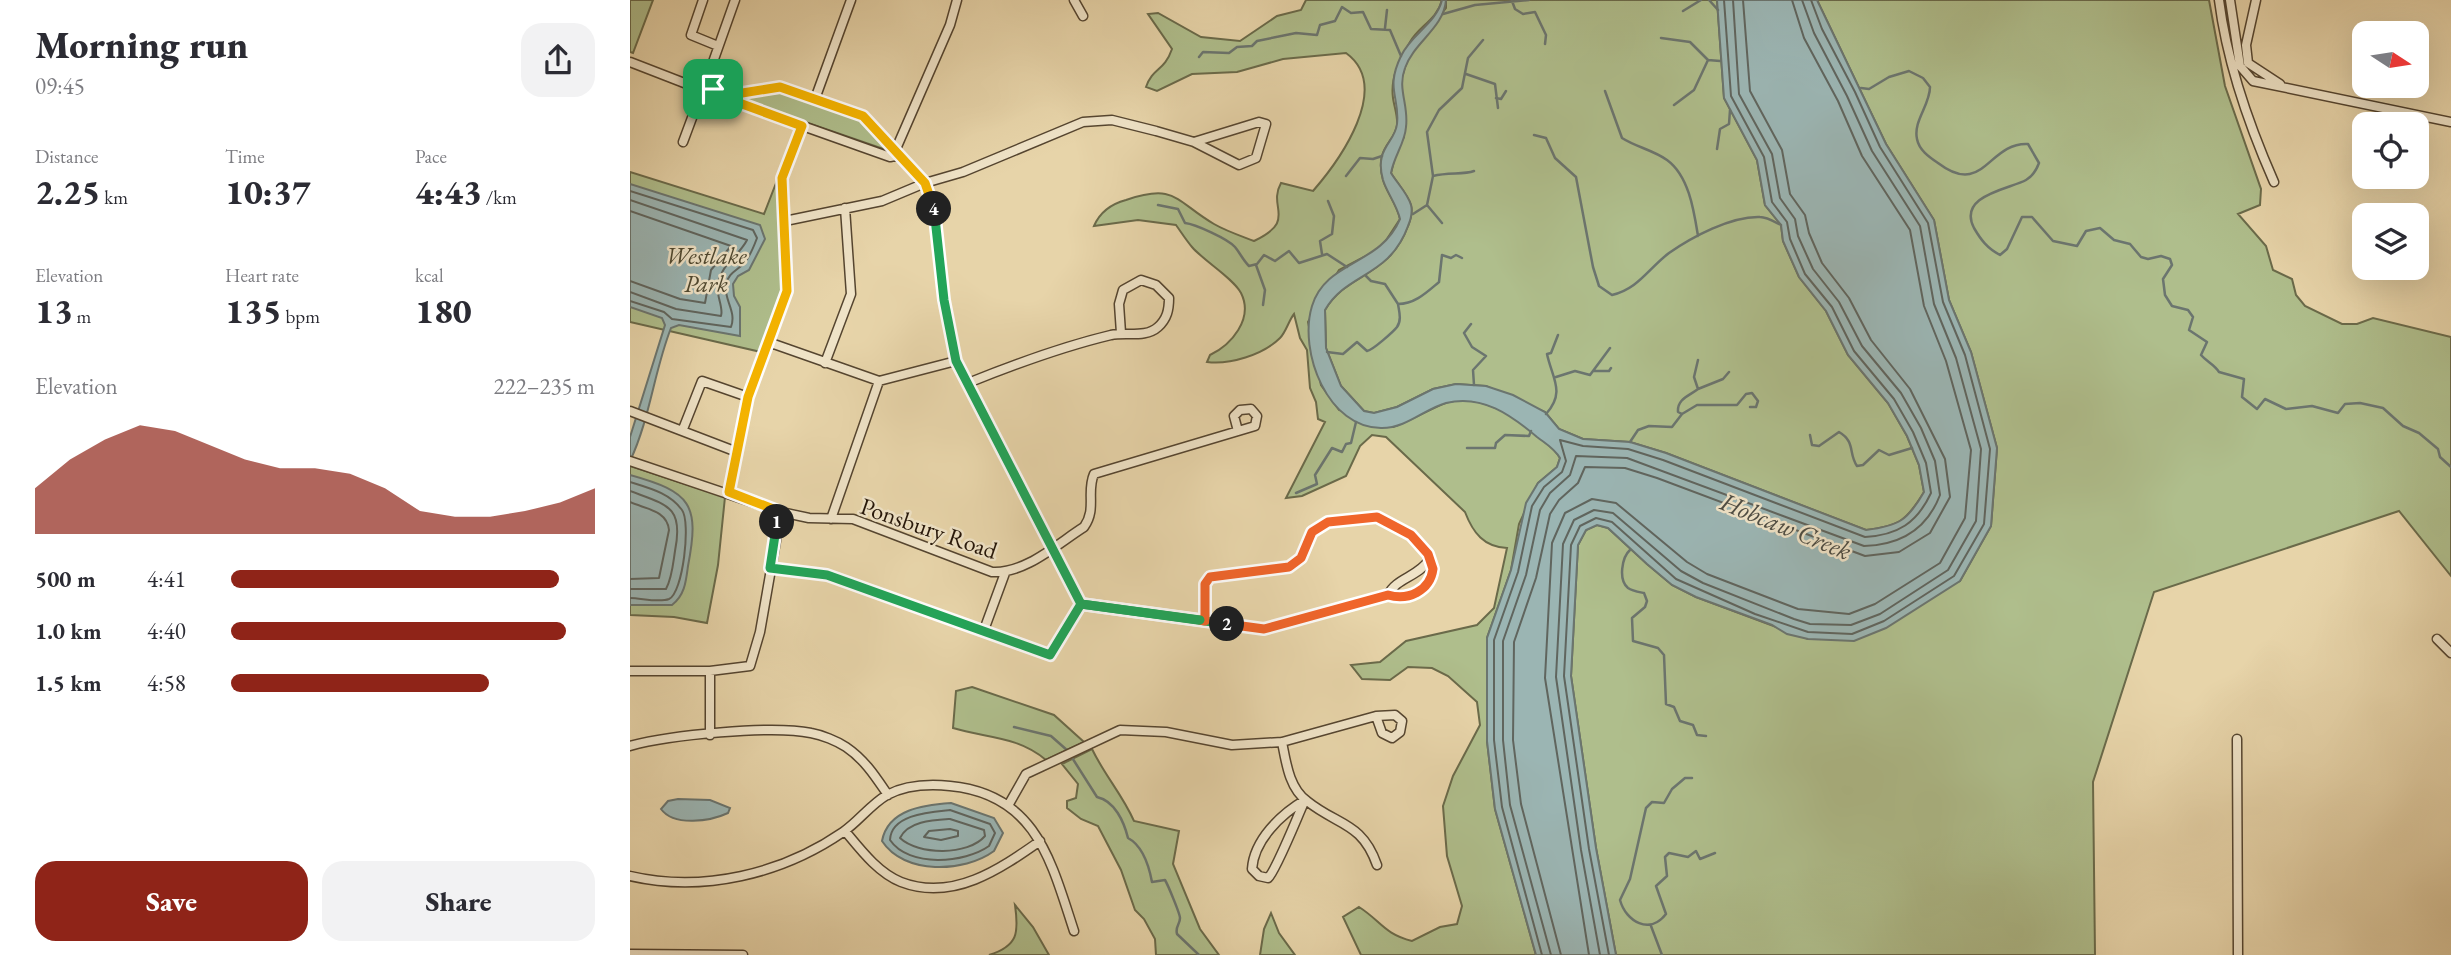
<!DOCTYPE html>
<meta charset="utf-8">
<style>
body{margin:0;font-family:"EB Garamond",serif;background:#f2f2f3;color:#2b2b33;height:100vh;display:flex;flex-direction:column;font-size:26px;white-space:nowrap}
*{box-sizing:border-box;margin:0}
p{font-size:23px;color:#7c7c81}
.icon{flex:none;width:38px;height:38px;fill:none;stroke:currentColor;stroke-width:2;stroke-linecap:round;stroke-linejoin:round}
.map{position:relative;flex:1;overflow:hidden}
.drawer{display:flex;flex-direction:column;background:#fff;width:630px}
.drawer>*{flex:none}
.needle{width:46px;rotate:102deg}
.tools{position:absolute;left:1722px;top:21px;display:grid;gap:14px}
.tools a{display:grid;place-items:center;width:77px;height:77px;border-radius:14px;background:#fff;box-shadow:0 7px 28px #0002;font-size:35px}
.pin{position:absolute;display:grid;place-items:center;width:60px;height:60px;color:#fff;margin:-30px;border-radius:14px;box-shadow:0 4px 10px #0006}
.km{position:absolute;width:35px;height:35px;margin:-18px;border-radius:50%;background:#222;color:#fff;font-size:19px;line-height:35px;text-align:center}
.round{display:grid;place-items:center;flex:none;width:74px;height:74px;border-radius:21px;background:#f2f2f3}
.overview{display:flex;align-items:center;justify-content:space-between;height:119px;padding:0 35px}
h1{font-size:38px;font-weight:800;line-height:52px}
.metrics{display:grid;grid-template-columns:repeat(3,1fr);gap:10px;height:119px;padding:7px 35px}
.metrics div{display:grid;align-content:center}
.metrics b{font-size:35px;font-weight:800}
.metrics small{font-size:19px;font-weight:400}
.metrics p{font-size:19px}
.chart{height:196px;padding:14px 35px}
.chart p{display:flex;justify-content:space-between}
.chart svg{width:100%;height:126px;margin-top:7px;fill:#8f2418;opacity:.7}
.primary-button{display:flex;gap:14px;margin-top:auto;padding:14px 35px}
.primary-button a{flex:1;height:80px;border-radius:21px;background:#8f2418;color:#fff;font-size:28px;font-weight:800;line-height:80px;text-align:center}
.primary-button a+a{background:#f2f2f3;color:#2b2b33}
ul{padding:0 35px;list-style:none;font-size:23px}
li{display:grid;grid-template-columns:112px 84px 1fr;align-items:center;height:52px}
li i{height:18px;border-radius:9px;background:#8f2418}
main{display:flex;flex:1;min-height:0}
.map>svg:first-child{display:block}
</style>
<main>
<section class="drawer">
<div class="overview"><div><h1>Morning run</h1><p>09:45</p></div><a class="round"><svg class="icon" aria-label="share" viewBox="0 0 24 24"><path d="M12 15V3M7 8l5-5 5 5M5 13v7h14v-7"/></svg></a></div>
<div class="metrics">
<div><p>Distance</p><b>2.25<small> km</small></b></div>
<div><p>Time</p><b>10:37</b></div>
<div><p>Pace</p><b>4:43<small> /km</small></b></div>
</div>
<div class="metrics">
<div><p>Elevation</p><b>13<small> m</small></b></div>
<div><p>Heart rate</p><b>135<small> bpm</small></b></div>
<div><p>kcal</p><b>180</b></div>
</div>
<div class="chart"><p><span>Elevation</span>222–235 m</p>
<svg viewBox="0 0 160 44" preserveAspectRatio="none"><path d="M0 44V28L10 18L20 11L30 6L40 8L50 13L60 18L70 21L80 21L90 23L100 28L110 36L120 38L130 38L140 36L150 33L160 28V44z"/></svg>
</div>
<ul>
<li><b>500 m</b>4:41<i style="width:90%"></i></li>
<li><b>1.0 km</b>4:40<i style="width:92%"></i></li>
<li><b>1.5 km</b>4:58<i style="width:71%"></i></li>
</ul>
<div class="primary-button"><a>Save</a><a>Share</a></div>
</section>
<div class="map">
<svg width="1821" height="955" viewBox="0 0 1821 955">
<rect width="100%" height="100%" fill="#e7d4a9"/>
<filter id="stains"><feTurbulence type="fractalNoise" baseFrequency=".00286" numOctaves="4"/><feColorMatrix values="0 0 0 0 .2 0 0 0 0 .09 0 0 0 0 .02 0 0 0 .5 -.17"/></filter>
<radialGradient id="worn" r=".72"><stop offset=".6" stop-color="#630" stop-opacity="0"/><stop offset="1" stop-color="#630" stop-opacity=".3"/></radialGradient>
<path fill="#afbe8c" stroke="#6a6a4a" stroke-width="2" d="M 0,0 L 23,0 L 3,53 L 0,52 Z
M 676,0 L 812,0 C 807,20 789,26 780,42 C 770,60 760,77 763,98 C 764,106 768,116 767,125 C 765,143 744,147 753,180 C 757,193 767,205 770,219 L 751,248 L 709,270 L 678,322 L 691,385 L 709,410 L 763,427 C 780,421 796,411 813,404 C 844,392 880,412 903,432 C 913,442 923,446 930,458 L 927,467 L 908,483 L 889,524 L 881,570 L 857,638 L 857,741 L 865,809 L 906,955 L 731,955 L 713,917 L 729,907 C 751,921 754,934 782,941 L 810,927 L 827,924 L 832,906 L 817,856 L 813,806 L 823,776 L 850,725 L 847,702 L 818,676 L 802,668 L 778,667 L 760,680 L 732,679 L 721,665 L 750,662 L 776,641 L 847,625 L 864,608 L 877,548 C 854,547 843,533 835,512 L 756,437 L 742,435 L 730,446 L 716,476 L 672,496 L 656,498 L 695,422 L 688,419 L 686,402 L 680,388 L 677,350 L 670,338 L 664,314 C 659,320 656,332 650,338 C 633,355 599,365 577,362 L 580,355 C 601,345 624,319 611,293 C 603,278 574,261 562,247 C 556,240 551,232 546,225 L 508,220 L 464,226 C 470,212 481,204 496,200 C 546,183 545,201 584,224 C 596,231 611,236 624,241 C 668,220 637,208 651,183 L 683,191 C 709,161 763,87 716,53 L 653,59 L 607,72 L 562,74 L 527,91 L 516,87 C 523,67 534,72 542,49 L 518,14 L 528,13 L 571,37 L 610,41 L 647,16 L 671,10 Z
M 816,0 L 1087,0 L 1094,98 L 1127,160 L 1135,205 L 1151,225 L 1153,241 L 1169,277 L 1196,311 L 1218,355 L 1258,403 L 1277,436 L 1289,465 L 1294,492 C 1277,520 1270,526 1236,530 L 1036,453 L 1000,442 L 953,439 L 929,429 L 915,412 L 856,386 L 826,384 L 803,389 L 767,407 L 744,413 L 734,411 L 711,386 L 696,348 L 695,310 C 717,272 759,278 778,226 C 781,219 783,213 781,205 C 778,195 767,183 761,173 L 767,149 L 774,137 L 770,85 L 775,67 L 781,53 L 816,8 Z
M 1187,0 L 1579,0 L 1595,86 L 1631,189 L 1630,205 L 1608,214 L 1636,246 L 1643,270 L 1662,279 L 1666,295 L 1675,306 L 1712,324 L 1727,324 L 1743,318 L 1821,337 L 1821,576 L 1769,511 L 1524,592 L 1463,782 L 1465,955 L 986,955 L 966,848 L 941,676 L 948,545 L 956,530 L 967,525 L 978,528 L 1017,564 L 1042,585 L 1066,597 L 1178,639 L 1330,581 L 1361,526 L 1367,448 L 1341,352 L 1319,300 L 1304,220 L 1256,144 Z
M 150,90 L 232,118 L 265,153 L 106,98 Z
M 0,172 L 134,214 L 148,178 L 154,288 L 131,352 L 0,322 Z
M 0,466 L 95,497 L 88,565 L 77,623 L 44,617 L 0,615 Z
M 342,687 L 424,715 L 454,742 L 416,760 C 388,736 356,738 323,728 L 326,691 Z
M 462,749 C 475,776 492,794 504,821 L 549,831 L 543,864 L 570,929 L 589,955 L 526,955 L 525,939 L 514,919 L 505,910 L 491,870 L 468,826 L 451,819 L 437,808 L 437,801 L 446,798 L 448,784 L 432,764 Z
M 385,905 L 403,927 L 419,955 L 359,955 C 388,946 389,933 385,905 Z
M 641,913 L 649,933 L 665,955 L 630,955 L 634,929 Z"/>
<path fill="#9bb5b3" stroke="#6b756f" stroke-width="2" d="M 812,0 L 816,0 C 814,28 784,42 775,68 C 767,89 779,105 776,127 C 775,143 764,156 761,173 C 767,183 778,194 781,205 C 783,213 781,219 778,226 C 759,278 717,272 695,310 L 696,348 L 711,386 L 734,411 L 744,413 L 767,407 L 803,389 L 826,384 L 856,386 L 883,395 L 915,412 L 929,429 L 953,439 L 1000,442 L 1036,453 L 1236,530 C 1269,526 1278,520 1294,492 L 1289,465 L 1277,436 L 1258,403 L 1218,355 L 1196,311 L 1169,277 L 1153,241 L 1151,225 L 1135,205 L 1127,160 L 1094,98 L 1087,0 L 1187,0 L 1256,144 L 1304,220 L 1319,300 L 1341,352 L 1367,448 L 1361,526 L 1330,581 L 1256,628 L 1224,641 L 1178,639 L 1157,634 L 1142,625 L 1066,597 L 1042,585 L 1017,564 L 978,528 L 967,525 L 956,530 L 948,545 L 941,676 L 966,848 L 986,955 L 906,955 L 865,809 L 857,741 L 857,638 L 881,570 L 896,503 L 908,483 L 927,467 L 930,458 C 924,448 916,444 907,437 C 881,415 852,394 816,403 C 794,409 777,428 752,428 C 698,429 668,352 682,306 C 696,260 750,266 770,219 C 767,205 757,193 753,180 C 744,148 765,143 767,124 C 770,97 755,89 771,56 C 781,34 806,24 812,0 Z
M 0,184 L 130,225 L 135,239 L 119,270 L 108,276 L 103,284 L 104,296 L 110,307 L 110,336 L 49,325 L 41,328 C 24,371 20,419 0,461 L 0,437 L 35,325 L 32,318 L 0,307 Z
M 0,475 C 61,492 70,504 58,566 C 56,581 55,595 42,605 L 0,605 Z
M 48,799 L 80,800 L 100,808 L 98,813 C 81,821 44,827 31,809 L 38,801 Z
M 321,803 L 364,818 L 373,833 L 364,851 C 334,873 274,875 252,841 C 258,809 294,805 321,803 Z"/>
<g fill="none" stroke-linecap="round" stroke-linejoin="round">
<path stroke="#60655e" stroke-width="2" d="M 0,191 L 123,230 L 127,238 C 124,246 120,257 114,263 C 107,271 99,272 96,284 C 93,299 107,311 101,327 L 42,319 L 34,312 L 0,301
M 0,200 L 117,240 C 109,256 91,265 88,283 C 85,294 94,307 91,316 L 46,309 L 0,292
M 0,211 L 101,246 L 81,270 L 75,303 L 50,299 L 0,281
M 0,482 C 19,488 40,493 52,510 C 61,522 53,593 39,599 C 29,603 11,598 0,598
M 0,491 C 37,505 54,506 45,551 C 43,564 42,578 36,589 L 0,589
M 0,502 C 15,509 37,510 39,530 L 29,578 L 0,579
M 320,810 L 360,824 L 365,833 L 359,846 C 335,863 279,868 260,840 C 261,814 301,812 320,810 Z
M 320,819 L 354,830 L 355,836 C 338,856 288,855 270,838 C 278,821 303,820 320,819 Z
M 320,829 L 328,831 L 328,836 L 311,840 L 294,837 L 299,831 Z
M 912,955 L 872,807 L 864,740 L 864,640 L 888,572 L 902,506 L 914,487 L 932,472 L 936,461 L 930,440 L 953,446 L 998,449 L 1033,460 L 1235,537 C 1268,535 1287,523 1301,493 L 1296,463 L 1283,432 L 1264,399 L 1224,351 L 1202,307 L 1175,274 L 1160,239 L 1157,222 L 1142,202 L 1134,157 L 1101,96 L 1094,0
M 921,955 L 880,805 L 873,740 L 873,641 L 896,575 L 910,510 L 920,493 L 940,475 L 946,456 L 997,458 L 1234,546 C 1270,545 1297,529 1310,495 L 1305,461 L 1291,428 L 1271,393 L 1232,346 L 1209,302 L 1183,269 L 1168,236 L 1165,219 L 1150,198 L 1142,154 L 1109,94 L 1103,0
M 931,955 L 891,804 L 883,740 L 884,642 L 906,578 L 920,514 L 929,500 L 948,483 L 955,467 L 995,468 L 1027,478 L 1235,556 L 1269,552 L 1300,533 L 1320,497 L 1315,459 L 1280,389 L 1241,340 L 1219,298 L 1192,263 L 1179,233 L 1175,215 L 1160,194 L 1152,150 L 1120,91 L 1113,0
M 959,955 L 915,678 L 922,543 L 935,513 L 962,499 L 986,503 L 1057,562 L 1077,574 L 1168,609 L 1219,614 L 1245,604 L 1310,563 L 1335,518 L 1341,450 L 1316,361 L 1294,306 L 1280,230 L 1232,156 L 1208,101 L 1174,38 L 1162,0
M 970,955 L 951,850 L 926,677 L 933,544 L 944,520 L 964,510 L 983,513 L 1051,571 L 1073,583 L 1164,619 L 1180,624 L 1221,625 L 1250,614 L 1318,570 L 1346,521 L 1351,449 L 1326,358 L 1304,304 L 1290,226 L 1242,151 L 1217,96 L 1184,33 L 1172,0
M 979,955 L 959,849 L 934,676 L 941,545 L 950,526 L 966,518 L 982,522 L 1046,579 L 1125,614 L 1178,632 L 1222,634 L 1254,621 L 1324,576 L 1354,524 L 1360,449 L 1335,355 L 1313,302 L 1298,223 L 1250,147 L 1225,92 L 1192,29 L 1181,0"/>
<path stroke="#6b756f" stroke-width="2.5" d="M 1079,0 L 1088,10
M 882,1 L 885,9 L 893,14 L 905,12 L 916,35 L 915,44
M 1053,11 L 1071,0
M 813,14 L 845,5 L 899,0
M 755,28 L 757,10
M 1031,38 L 1060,42 L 1078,60
M 569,57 L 573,52 L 599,53 L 607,47 L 622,46 L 627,41 L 666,33 L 687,35 L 690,25 L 705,21 L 712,7 L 721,13 L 733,12 L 741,29 L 760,30 L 771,56
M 836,74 L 865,84 L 868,108
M 1231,88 L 1239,89 L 1259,77 L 1279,71 L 1293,78 L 1300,87 C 1300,105 1283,121 1287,139 C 1289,150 1299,157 1308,163 C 1354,198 1358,142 1398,144 L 1409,163 C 1406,171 1403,176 1396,180 C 1380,189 1327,195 1344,228 C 1351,240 1357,248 1370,255 L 1377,249 L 1392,217 L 1402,217 L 1423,241 L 1447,246 L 1456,231 L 1470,228 L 1484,240 L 1500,244 L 1511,257 L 1518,259 L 1531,256 L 1540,259 L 1542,265 L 1533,279 L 1535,295 L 1542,306 L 1558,310 L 1563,317 L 1559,330 L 1577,342 L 1571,355 C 1577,362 1584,364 1589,372 L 1614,379 L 1612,397 L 1627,409 L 1635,399 L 1656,409 L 1682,406 L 1708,413 L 1715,404 L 1730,403 L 1753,408 L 1773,426 L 1789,433 L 1808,449 L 1810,457 L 1821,467
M 975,91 L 992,138 C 1006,147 1023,150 1037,160 C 1059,176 1064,211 1068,236
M 866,98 L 871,99 L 876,91
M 1044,105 L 1064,90 L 1078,60 L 1090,61
M 904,135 L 916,138 L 925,158 L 946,177 L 963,267 L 969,286 L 982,295 C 1008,289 1018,269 1039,253 C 1062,237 1101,216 1130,217 C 1137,217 1145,222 1151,225
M 1087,149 L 1090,129 L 1099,124 L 1100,110
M 716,176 L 730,158 L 743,159 L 752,156
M 803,176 C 819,172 833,175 844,171
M 528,205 L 548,209 L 555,223 C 565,224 598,239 605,247 C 610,253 613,260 619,266 L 627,264 L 634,255 L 645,261 L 659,251 L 669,263 L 697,254 L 717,267
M 797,205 L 812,223
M 783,214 L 797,205 L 803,176 L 797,132 L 809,110 L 832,88 L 838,58 L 853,40
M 692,254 L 690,241 L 702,234 L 704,216 L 698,201
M 626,265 L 635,290 L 633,305
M 736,276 L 741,281 L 755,284 L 768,304 C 785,304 797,292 809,282 L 812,255 L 821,258 L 826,255 L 832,258
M 841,324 L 834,333 L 842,347 L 856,356 L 843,370 L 844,385
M 697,352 L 713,354 L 727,342 L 737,351 C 743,350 764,331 767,327 C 772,320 769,311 768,304
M 964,371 L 979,371 L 981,368
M 926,377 L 945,371 L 960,375 L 980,348
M 1068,389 L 1093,379 L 1099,372
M 916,414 C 936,392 922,378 917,354 L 921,353 L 928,335
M 1052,414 L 1048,412 C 1047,399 1059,396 1068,389 L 1064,377 L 1068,360
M 1180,435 L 1182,445 L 1189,446 L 1209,432 C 1226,442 1218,453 1227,466 L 1233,465 L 1249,450 L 1259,455 L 1282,448
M 1000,442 L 1008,430 L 1019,426 L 1042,427 L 1052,414 L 1067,405 L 1107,405 L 1116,394 L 1122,393 L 1128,401 L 1126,407 L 1120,407
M 837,448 L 865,448 L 866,443 L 875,435 L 899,436 L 901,431
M 666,493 L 687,484 L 685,475 L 702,448 L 712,452 L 716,444 L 721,443 L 726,422
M 1000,550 C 992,557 988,580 998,588 C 1002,591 1009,592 1014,593 L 1017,601 L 1015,607 L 1002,618 L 1003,641 L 1028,648 L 1034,655 L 1036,704 L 1044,707 L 1050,721 L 1063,725 L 1067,735 L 1076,736
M 384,727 L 421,736 L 438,751
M 441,756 L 467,797 C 485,801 494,822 498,838 C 513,846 519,866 522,882 L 535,880 C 538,885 550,914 550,918 C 550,925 545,926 547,934 L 569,955
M 1062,778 L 1055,778 L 1042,789 L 1034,803 L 1022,802 L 1016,808 L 1000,879 L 990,900 C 996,922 1020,935 1036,914 L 1026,886 L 1037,876 L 1035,857 L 1039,853 L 1058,857 L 1066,851 L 1070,859 L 1085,853
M 1021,926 L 1032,955"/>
<defs>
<path id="street" d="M 73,0 L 61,35 L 88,46
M 444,0 L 453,16
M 1589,0 C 1597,63 1618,123 1644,182
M 1600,0 L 1610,66 L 1623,81 L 1821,122
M 1626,0 L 1616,45 L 1618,63 L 1650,84
M 0,62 L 62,86
M61 89a11 11 0 1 1 22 0a11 11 0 1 1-22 0Z
M 77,79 L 105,0
M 83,89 L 106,94 L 150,87 L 233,116 L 295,183 L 304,207 L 314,300 L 326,361 L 451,604
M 88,96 L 260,157 L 270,155
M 185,99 L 221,0
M 53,142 L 69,99
M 266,149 L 320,25 L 327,0
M 155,221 L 252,201 L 295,183 L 333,172 L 453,122 L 482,120 L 526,131 L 564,142 L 609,165 L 626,158 L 636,124 L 629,122 L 564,142
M 138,342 L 249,381 L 326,361
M 195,363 L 221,294 L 215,208
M 338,383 C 385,364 431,347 481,335 C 496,332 516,338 528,327 C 537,319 539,310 539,298 L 526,285 L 511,280 L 493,290 L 489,304 L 491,333
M 0,411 L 107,452
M 53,429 L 72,381 L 118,397
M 0,461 L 151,512 L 179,518 L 223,519 L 362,572 C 395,574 427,544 454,527 C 467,509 456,492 464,474 L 625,426 L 627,416 L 621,409 L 610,410 L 604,416 L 608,431
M 99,492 L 118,397 L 157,291 L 153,178 L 172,126
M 201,519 L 249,381
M 140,568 L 197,575 L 420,655 L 451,604
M 758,595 C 766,578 788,577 799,560
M 451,604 L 634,629 L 758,595 C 778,601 800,591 803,569 L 798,553 L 781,535 L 746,517 L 698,522 L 682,532 L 671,558 L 659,567 L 580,577 L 575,584 L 575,621
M 354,630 L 375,573
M 1807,639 L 1821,653
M 0,671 L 80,671 L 120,666 L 130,632 L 151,512
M 80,671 L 80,735
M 1607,739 L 1608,955
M 652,742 C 656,762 659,788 677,801 C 708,826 732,822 747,865
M 0,746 C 39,735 142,725 181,733 C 192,735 207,741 216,747 C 235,760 245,776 258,795
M 675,800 C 668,815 646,871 638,878 L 629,876 L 622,869 C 624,840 651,814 675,800 Z
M 379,804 L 396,774 L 490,730 L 536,732 L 602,745 L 652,742 L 746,716 L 765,715 L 772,721 L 770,732 L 762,738 L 752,733 L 746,716
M 215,831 C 230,849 248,873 271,882 C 323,902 370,869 410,841
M 0,876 C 73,893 152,874 213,832 C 228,822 241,804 257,795 C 276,785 300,784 320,786 C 406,794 421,861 444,931
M 0,954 L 113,955"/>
</defs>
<use href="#street" stroke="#554530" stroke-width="11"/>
<use href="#street" stroke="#efe3c7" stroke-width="8"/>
</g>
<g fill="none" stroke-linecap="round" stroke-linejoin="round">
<defs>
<path id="split-1" d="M 83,89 L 82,93 L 172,126 L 152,178 L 157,291 L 118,397 L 99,492 L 151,512 L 147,522"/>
<path id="split-2" d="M 147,522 L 140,568 L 197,575 L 420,655 L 451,604 L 597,624"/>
<path id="split-3" d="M 570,620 L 575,621 L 575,584 L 580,577 L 659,567 L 671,558 L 682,532 L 698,522 L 747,517 L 781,535 L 798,554 L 803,569 C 800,591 778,601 758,595 L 634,629 L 597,624"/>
<path id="split-4" d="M 304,209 L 314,300 L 326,361 L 451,604 L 570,620"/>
<path id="split-5" d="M 83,89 L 106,94 L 150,87 L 233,116 L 295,183 L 304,209"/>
</defs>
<use href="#split-1" stroke="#fff" stroke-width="14"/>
<use href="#split-2" stroke="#fff" stroke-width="14"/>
<use href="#split-3" stroke="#fff" stroke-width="14"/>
<use href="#split-4" stroke="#fff" stroke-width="14"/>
<use href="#split-5" stroke="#fff" stroke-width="14"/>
<use href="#split-1" stroke="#f5b400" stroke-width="9"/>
<use href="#split-2" stroke="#22a559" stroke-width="9"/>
<use href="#split-3" stroke="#f0652b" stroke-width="9"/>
<use href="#split-4" stroke="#22a559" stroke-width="9"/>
<use href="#split-5" stroke="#f5b400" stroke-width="9"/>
</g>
<g text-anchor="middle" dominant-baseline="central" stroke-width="5" stroke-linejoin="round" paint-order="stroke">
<g font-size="24" font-style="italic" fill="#4e4830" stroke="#efe3c7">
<text x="76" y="255">Westlake<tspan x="76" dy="28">Park</tspan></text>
</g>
<g font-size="24" fill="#241508" stroke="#efe3c7">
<text transform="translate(299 528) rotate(19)">Ponsbury Road</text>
</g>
<g font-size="26" font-style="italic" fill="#4e4d44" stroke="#efe3c7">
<text transform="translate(1156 526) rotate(22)">Hobcaw Creek</text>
</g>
</g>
<rect width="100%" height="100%" filter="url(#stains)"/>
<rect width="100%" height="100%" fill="url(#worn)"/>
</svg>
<div class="tools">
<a><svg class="needle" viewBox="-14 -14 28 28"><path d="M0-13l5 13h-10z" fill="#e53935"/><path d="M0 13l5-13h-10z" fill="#7c7c81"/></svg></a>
<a><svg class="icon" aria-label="locate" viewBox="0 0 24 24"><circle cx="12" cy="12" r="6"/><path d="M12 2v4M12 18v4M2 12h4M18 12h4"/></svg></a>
<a><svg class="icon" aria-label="layers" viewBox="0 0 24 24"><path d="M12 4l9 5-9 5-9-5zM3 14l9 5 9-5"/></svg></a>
</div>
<div class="pin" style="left:83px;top:89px;background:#1e9e55"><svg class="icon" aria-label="arrive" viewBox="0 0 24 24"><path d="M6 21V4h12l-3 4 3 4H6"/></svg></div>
<b class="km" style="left:147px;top:522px">1</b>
<b class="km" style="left:597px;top:624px">2</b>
<b class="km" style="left:304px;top:209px">4</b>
</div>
</main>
